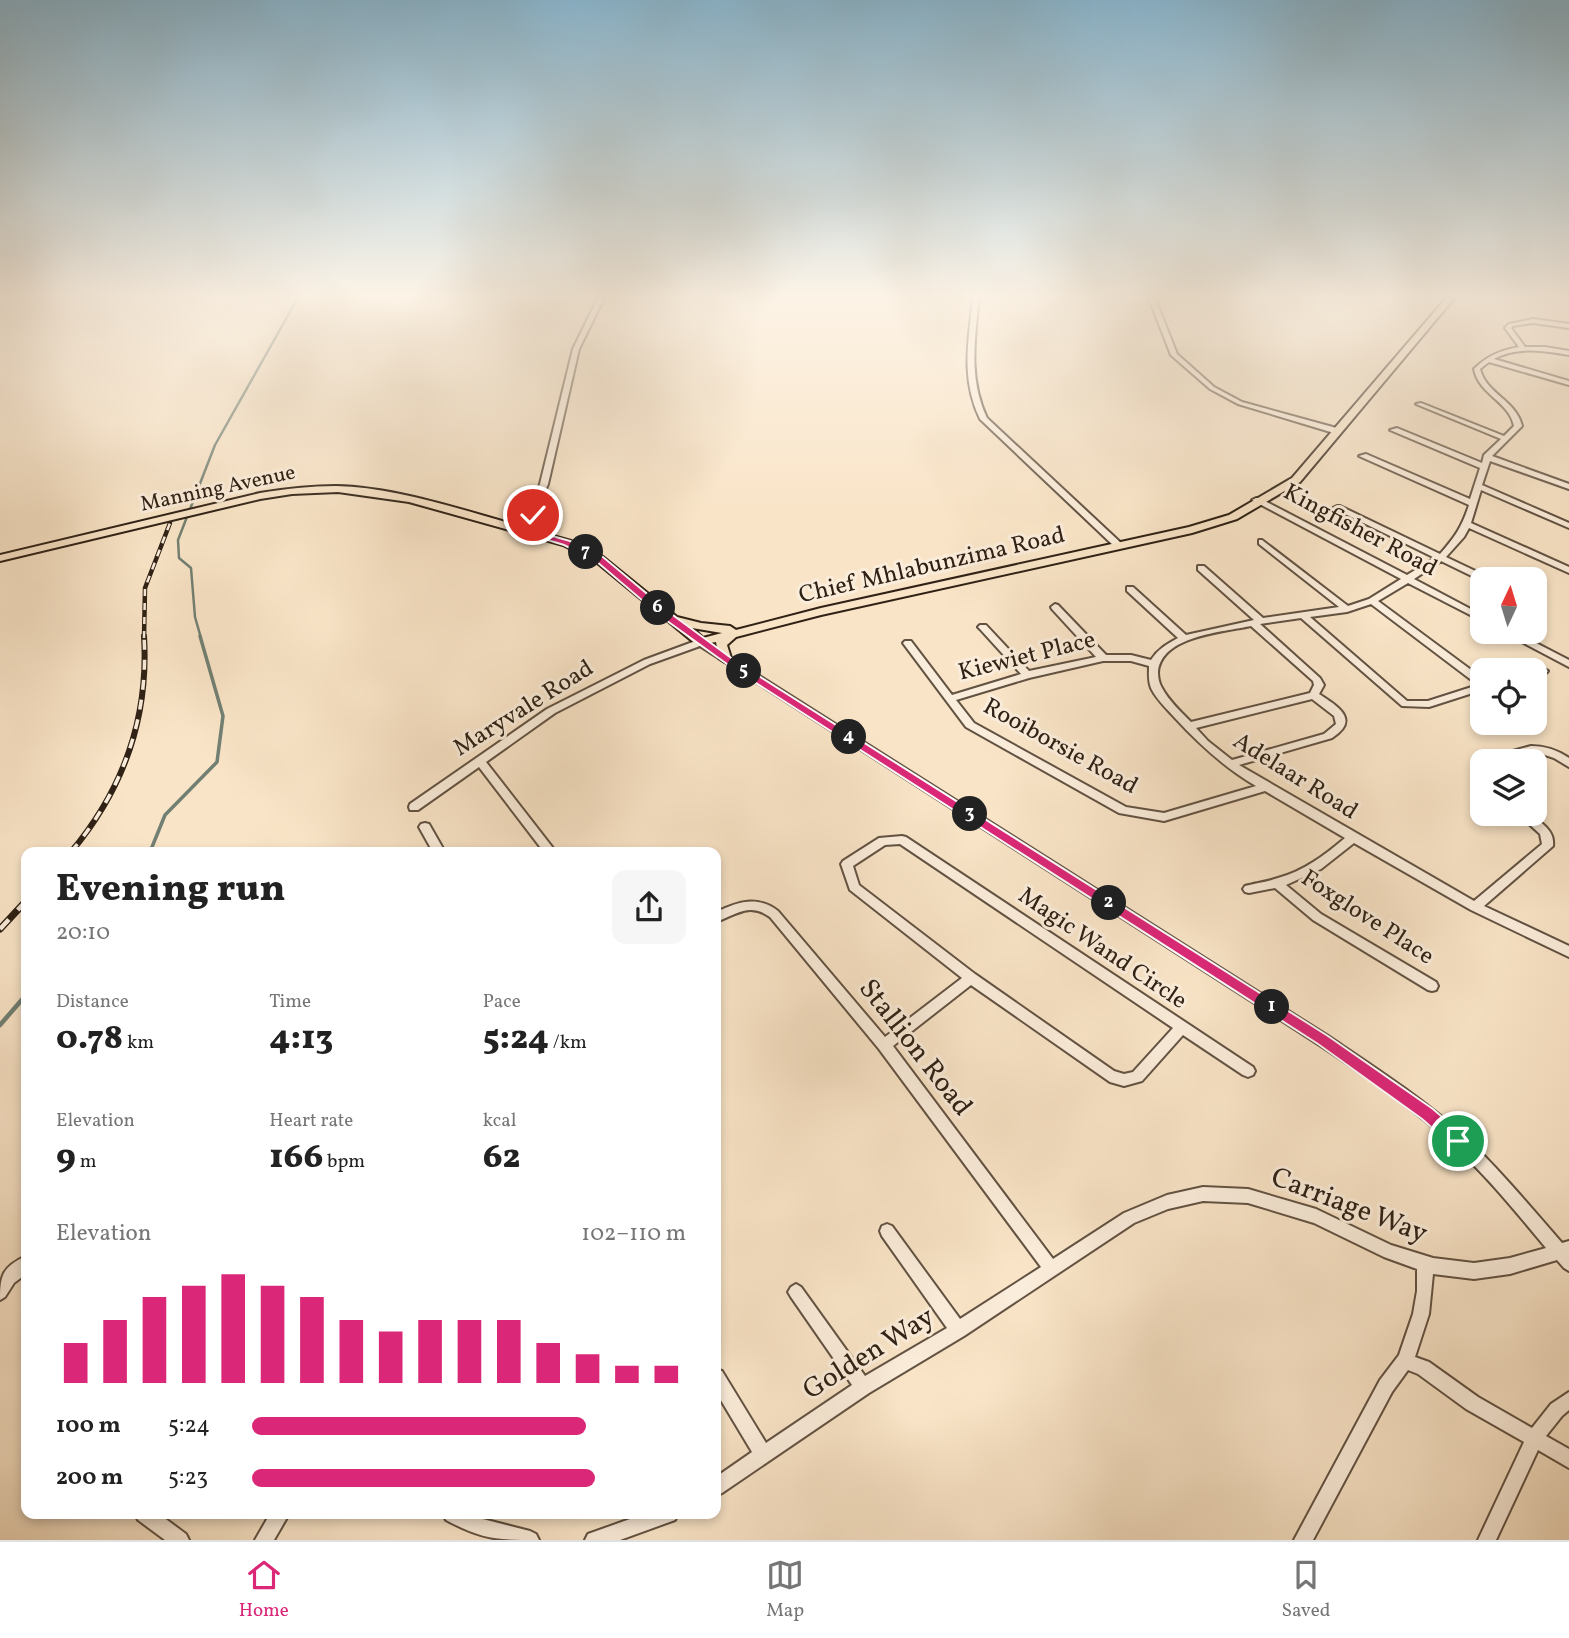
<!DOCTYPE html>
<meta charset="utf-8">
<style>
body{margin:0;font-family:Vollkorn,serif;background:#f6f6f6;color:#222;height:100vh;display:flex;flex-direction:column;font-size:26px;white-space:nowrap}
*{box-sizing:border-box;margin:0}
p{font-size:23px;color:#767676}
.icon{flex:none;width:38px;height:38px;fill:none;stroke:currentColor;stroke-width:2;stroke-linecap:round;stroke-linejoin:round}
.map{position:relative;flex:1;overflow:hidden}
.details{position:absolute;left:21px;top:847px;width:700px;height:672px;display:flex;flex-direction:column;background:#fff;border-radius:14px;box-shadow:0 4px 10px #0003}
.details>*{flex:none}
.needle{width:46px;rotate:4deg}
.fabs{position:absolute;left:1470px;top:567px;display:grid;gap:14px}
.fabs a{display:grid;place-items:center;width:77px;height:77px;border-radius:14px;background:#fff;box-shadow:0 4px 10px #0003;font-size:35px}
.pin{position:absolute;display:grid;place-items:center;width:60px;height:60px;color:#fff;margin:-30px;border:4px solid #fff;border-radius:50%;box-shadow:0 2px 7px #0007}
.km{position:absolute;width:35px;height:35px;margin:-18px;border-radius:50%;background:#222;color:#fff;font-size:19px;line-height:35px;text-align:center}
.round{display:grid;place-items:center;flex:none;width:74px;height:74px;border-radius:14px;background:#f6f6f6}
.headline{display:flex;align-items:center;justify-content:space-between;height:119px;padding:0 35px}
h1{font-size:38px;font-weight:800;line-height:52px}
.figures{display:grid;grid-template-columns:repeat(3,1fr);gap:10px;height:119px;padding:7px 35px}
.figures div{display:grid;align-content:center}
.figures b{font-size:35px;font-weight:800}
.figures small{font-size:19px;font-weight:400}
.figures p{font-size:19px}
.chart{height:196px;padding:14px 35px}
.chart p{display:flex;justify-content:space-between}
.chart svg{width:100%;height:126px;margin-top:7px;stroke:#db2777;stroke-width:6}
ul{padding:0 35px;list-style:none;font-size:23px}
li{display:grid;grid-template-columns:112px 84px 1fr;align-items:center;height:52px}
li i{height:18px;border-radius:9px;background:#db2777}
.tab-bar{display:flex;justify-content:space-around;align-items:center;height:98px;border-top:2px solid #e0e0e0;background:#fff;font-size:19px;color:#767676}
.tab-bar a{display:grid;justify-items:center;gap:4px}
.tab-bar .on{color:#db2777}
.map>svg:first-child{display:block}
</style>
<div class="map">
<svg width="1569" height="1540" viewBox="0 0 1569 1540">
<rect width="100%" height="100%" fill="#f9e4c7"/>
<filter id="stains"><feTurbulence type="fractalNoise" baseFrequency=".00286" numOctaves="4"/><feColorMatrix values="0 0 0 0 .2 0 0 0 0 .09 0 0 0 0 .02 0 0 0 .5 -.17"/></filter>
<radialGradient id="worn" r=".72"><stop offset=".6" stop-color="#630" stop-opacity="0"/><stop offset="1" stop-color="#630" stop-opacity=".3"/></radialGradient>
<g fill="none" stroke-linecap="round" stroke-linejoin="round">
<path stroke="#728073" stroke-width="2.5" d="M 201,638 L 195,617 L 191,568 L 179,558 L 178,540 L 215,445 L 299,296"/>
<path stroke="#728073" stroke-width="3.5" d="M 150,852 L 165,815 L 217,762 L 223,716 L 200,636"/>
<path stroke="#728073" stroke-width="4.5" d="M 0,1025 L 26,995"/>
<defs>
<path id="minor" d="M 599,296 L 605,296 L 579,349 L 548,484 L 539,506 L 510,527 L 504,527 L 504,523 L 532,505 L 540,484 L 573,349 Z
M 973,296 L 979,296 C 975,338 968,378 987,418 L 1121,543 L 1121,547 L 1115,547 L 980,419 C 960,377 969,340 973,296 Z
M 1148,296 L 1154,296 L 1177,354 L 1214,387 L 1242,402 L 1340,429 L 1340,433 L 1334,433 L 1238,404 L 1210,389 L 1171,355 Z
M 1533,319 L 1569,324 L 1569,328 L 1533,323 L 1513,326 L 1511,328 L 1525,347 L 1545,347 L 1569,351 L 1569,355 C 1544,351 1517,346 1494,359 L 1569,381 L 1569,385 L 1489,362 L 1480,369 C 1486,394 1516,400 1522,426 L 1492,456 L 1569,484 L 1569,489 L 1490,461 L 1482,485 L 1569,523 L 1569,528 L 1481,490 L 1471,523 L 1569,567 L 1569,573 L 1469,528 L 1464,537 L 1446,557 L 1488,577 L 1489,579 L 1482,579 L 1482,581 L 1441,561 L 1414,579 L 1482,615 L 1482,621 L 1408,583 L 1378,601 L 1482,678 L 1482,690 L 1429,707 L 1402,706 L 1301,618 L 1260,624 L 1320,678 L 1324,685 L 1319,694 C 1339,707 1360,720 1332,738 L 1239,765 L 1474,901 L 1542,844 L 1540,834 L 1518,814 L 1530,814 C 1541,823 1555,830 1553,846 L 1484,906 L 1569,946 L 1569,957 L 1471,910 L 1354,843 L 1321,869 L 1286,885 L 1321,914 L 1436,982 L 1438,986 L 1436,990 L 1432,991 L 1428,990 L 1313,920 L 1275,888 L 1249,893 L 1245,892 L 1243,889 L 1245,886 C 1256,883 1267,882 1278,878 C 1304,871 1325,855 1345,838 L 1265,791 L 1164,821 L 1119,813 L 966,727 L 903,643 L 905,641 L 911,641 L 952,695 L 1021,674 L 980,629 L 978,627 L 980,625 L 986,625 L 1029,671 L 1096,657 L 1052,609 L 1051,607 L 1055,604 L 1058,605 L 1106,655 L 1131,655 L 1151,660 C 1158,649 1167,644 1178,638 L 1127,591 L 1127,587 L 1133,587 L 1186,635 L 1254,620 L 1198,570 L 1198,566 L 1204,566 L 1263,618 L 1339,607 L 1259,544 L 1259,540 L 1262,540 L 1348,606 L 1369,599 L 1401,579 L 1252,500 L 1256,498 L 1259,498 L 1407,575 L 1435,558 L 1333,508 L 1337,506 L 1340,506 L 1440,554 C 1455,537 1462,527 1469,505 L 1359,456 L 1366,454 L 1470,499 L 1480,468 L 1390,430 L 1397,428 L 1482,463 L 1484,455 L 1501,439 L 1416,404 L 1421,403 L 1504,436 L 1514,426 C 1509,401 1479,395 1474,369 C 1487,356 1501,350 1519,347 L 1505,328 L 1509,324 ZM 1371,604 L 1478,685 L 1428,701 L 1407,701 L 1310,617 L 1347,612 ZM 1251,626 L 1313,681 L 1314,685 L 1310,693 L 1191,722 C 1181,712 1169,701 1162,688 C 1159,683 1158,678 1158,672 C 1161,636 1223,632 1251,626 ZM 1103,661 L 1131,661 L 1149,666 C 1149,673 1148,680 1151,688 C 1156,699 1167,709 1175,718 C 1200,745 1225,768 1256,786 L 1164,813 L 1126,807 L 974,723 L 956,700 L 1029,678 ZM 1312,699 L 1334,716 L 1336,724 L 1324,734 L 1232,760 L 1208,741 L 1196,728 Z
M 1503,632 L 1515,632 L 1569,660 L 1569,667 Z
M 701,639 L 1328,1036 C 1374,1067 1422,1098 1463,1135 C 1499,1169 1530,1206 1562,1243 L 1569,1241 L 1569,1271 L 1564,1268 L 1557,1260 L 1510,1274 L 1474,1279 L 1433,1274 L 1429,1314 L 1415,1357 L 1429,1362 L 1478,1397 L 1532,1428 L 1551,1404 L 1569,1392 L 1569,1410 L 1562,1416 L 1546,1436 L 1569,1449 L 1569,1468 L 1538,1450 L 1496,1540 L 1478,1540 L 1524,1442 L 1466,1409 L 1418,1374 L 1408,1370 L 1392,1392 L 1313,1540 L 1294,1540 L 1380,1380 L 1399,1355 L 1413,1314 L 1417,1291 L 1417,1269 L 1384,1257 L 1314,1223 L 1248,1203 L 1203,1201 L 1168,1209 L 1134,1223 L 964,1336 L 869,1393 L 722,1493 L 716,1496 L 716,1477 L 752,1452 L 716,1392 L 716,1369 L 722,1371 L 766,1443 L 852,1385 L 791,1297 L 788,1292 L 791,1287 L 796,1284 L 801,1287 L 865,1376 L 947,1328 L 882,1236 L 880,1231 L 882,1226 L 887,1224 L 892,1226 L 960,1319 L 1041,1267 L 879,1049 L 770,917 C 749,902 736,915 716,922 L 716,912 C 738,902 757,895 778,911 L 885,1037 L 962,978 L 850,890 L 841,864 L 843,861 L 879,838 L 902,836 L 906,837 L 1253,1067 L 1255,1071 L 1253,1075 L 1248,1077 L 1243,1075 L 1183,1035 L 1142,1081 L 1124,1086 L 1110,1082 L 971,985 L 893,1046 L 1053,1259 L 1124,1213 L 1167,1195 L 1203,1187 L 1248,1189 L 1316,1209 L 1391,1245 L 1433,1258 L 1474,1263 L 1510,1258 L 1546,1248 C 1516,1212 1487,1176 1452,1144 C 1411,1106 1364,1075 1318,1044 L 700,646 L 650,664 L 555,713 L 486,762 L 556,852 L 544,852 L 479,767 L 418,810 L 410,810 L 409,807 L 410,804 L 547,709 L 644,660 ZM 900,844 L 1173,1028 L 1133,1072 L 1124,1074 L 1114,1071 L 975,974 L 859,885 L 853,866 L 885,845 Z
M 1543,668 L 1548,671 L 1546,673 L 1535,676 L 1534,670 Z
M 1531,746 C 1546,746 1557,750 1569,758 L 1569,767 L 1554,758 L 1539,753 L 1523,754 L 1502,761 L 1486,761 L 1487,758 Z
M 1482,760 L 1485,761 L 1482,761 L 1482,782 L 1478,781 L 1472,772 L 1478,761 Z
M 425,823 L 429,824 L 445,852 L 433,852 L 419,827 L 421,824 Z
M 26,1256 L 26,1274 L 14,1283 L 5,1297 L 0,1300 C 0,1276 2,1267 26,1256 Z
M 135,1514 L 159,1514 L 186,1534 L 189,1540 L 165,1540 L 138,1520 Z
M 270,1514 L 289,1514 L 274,1540 L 255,1540 Z
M 443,1514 L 469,1514 L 475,1517 L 530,1531 L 536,1534 L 539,1540 C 498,1540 483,1540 446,1520 Z
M 644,1514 L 678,1514 L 675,1520 L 620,1540 L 585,1540 L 588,1534 Z"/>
<path id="major" d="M 1448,296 L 1456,296 L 1300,482 L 1237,519 L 1192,533 L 821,615 L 736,637 L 727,645 L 731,658 L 725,662 L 719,658 L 716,642 L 697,645 L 595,561 L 563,545 L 409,502 L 338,492 L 292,494 L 260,499 L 0,561 L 0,555 L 260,493 C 285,489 310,486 336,486 C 397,487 468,512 527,528 L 526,522 L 530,506 L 535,503 L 540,506 L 536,522 L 539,532 L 571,541 L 603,557 L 677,617 L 701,623 L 730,626 L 736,630 L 821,608 L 1189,527 L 1229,515 L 1292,478 ZM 692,628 L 722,633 L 703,638 Z"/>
</defs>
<use href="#minor" stroke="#625242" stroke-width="4"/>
<use href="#major" stroke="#2f2115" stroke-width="4"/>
<use href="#minor" fill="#fbeddb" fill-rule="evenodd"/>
<use href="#major" fill="#f9e4c7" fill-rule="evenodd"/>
<defs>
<path id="rail-far2" d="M 144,638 L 145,588 L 170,523"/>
<path id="rail-far1" d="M 71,852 C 123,790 149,717 144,636"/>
<path id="rail" d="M 0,929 L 26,901"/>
</defs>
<use href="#rail-far2" stroke="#2f2115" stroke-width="4.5"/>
<use href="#rail-far1" stroke="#2f2115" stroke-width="6"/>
<use href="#rail" stroke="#2f2115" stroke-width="7"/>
<use href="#rail-far2" stroke="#fbeddb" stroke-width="2.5" stroke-dasharray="7" stroke-linecap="butt"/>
<use href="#rail-far1" stroke="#fbeddb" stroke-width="3.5" stroke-dasharray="10" stroke-linecap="butt"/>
<use href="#rail" stroke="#fbeddb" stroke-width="4.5" stroke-dasharray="13" stroke-linecap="butt"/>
</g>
<linearGradient id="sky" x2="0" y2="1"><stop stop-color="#8ab8d2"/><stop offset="0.58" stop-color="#fcf3e6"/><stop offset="1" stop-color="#fcf3e6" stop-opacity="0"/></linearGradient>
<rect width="1569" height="511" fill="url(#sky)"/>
<path fill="#db2777" stroke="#fff" stroke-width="2" d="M 529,513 L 537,515 L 538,532 L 570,541 L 603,557 L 670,613 L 738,663 L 1328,1036 L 1433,1109 L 1464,1136 L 1466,1141 L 1464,1146 L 1453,1146 L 1422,1119 L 1318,1044 L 731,667 L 663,618 L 596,561 L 564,545 L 531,535 L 527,527 Z"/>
<g text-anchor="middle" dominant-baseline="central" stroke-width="6" stroke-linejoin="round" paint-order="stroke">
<g font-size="21" fill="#2f2115" stroke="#fbeddb">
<text transform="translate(218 489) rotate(-12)">Manning Avenue</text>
</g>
<g font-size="24" fill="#2f2115" stroke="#fbeddb">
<text transform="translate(1360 531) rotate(28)">Kingfisher Road</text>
<text transform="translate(932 566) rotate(-13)">Chief Mhlabunzima Road</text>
<text transform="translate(1027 657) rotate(-14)">Kiewiet Place</text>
<text transform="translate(524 709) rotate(-32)">Maryvale Road</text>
<text transform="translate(1060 747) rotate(29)">Rooiborsie Road</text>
<text transform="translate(1295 777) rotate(32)">Adelaar Road</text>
<text transform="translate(1367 918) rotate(33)">Foxglove Place</text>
<text transform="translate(1102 949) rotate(34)">Magic Wand Circle</text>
</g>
<g font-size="28" fill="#2f2115" stroke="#fbeddb">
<text transform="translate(915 1048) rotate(52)">Stallion Road</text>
<text transform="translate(1349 1206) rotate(21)">Carriage Way</text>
<text transform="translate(869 1354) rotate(-32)">Golden Way</text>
</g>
</g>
<rect width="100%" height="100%" filter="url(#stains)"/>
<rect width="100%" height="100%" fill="url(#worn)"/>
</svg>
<div class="fabs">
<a><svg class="needle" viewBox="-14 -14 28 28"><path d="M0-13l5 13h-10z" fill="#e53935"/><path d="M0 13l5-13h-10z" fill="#767676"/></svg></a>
<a><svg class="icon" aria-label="locate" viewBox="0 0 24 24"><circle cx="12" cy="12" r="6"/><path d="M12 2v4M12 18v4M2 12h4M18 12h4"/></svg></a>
<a><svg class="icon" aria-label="layers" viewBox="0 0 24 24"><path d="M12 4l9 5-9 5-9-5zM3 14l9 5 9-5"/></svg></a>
</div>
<div class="pin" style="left:1458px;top:1141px;background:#1e9e55"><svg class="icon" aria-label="arrive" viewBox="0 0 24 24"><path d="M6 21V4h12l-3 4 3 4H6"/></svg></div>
<div class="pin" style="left:533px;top:515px;background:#d93025"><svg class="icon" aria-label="check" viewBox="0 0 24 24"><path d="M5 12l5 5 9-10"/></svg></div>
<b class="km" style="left:1272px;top:1007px">1</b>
<b class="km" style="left:1109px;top:903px">2</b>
<b class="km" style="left:970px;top:814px">3</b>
<b class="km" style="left:849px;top:737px">4</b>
<b class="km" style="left:744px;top:671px">5</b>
<b class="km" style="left:658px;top:608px">6</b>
<b class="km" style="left:586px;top:552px">7</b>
<section class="details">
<div class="headline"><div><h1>Evening run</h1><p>20:10</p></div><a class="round"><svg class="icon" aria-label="share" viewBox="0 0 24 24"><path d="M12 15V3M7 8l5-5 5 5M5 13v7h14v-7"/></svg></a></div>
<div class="figures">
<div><p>Distance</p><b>0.78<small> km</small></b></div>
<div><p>Time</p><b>4:13</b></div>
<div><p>Pace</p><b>5:24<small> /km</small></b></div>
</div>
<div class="figures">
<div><p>Elevation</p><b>9<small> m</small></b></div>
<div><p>Heart rate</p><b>166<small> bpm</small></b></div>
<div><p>kcal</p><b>62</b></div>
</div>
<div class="chart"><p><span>Elevation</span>102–110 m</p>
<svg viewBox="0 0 160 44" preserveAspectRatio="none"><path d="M5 44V30M15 44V22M25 44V14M35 44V10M45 44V6M55 44V10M65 44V14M75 44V22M85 44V26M95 44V22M105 44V22M115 44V22M125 44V30M135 44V34M145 44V38M155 44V38"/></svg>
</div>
<ul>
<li><b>100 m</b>5:24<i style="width:77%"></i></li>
<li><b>200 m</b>5:23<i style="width:79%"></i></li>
</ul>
</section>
</div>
<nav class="tab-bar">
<a class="on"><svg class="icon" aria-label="home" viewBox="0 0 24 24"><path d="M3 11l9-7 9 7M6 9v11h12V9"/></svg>Home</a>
<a><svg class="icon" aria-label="map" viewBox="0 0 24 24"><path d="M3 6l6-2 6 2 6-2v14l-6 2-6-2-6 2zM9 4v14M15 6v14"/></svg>Map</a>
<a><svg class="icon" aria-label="saved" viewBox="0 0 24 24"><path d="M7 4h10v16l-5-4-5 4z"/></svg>Saved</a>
</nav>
